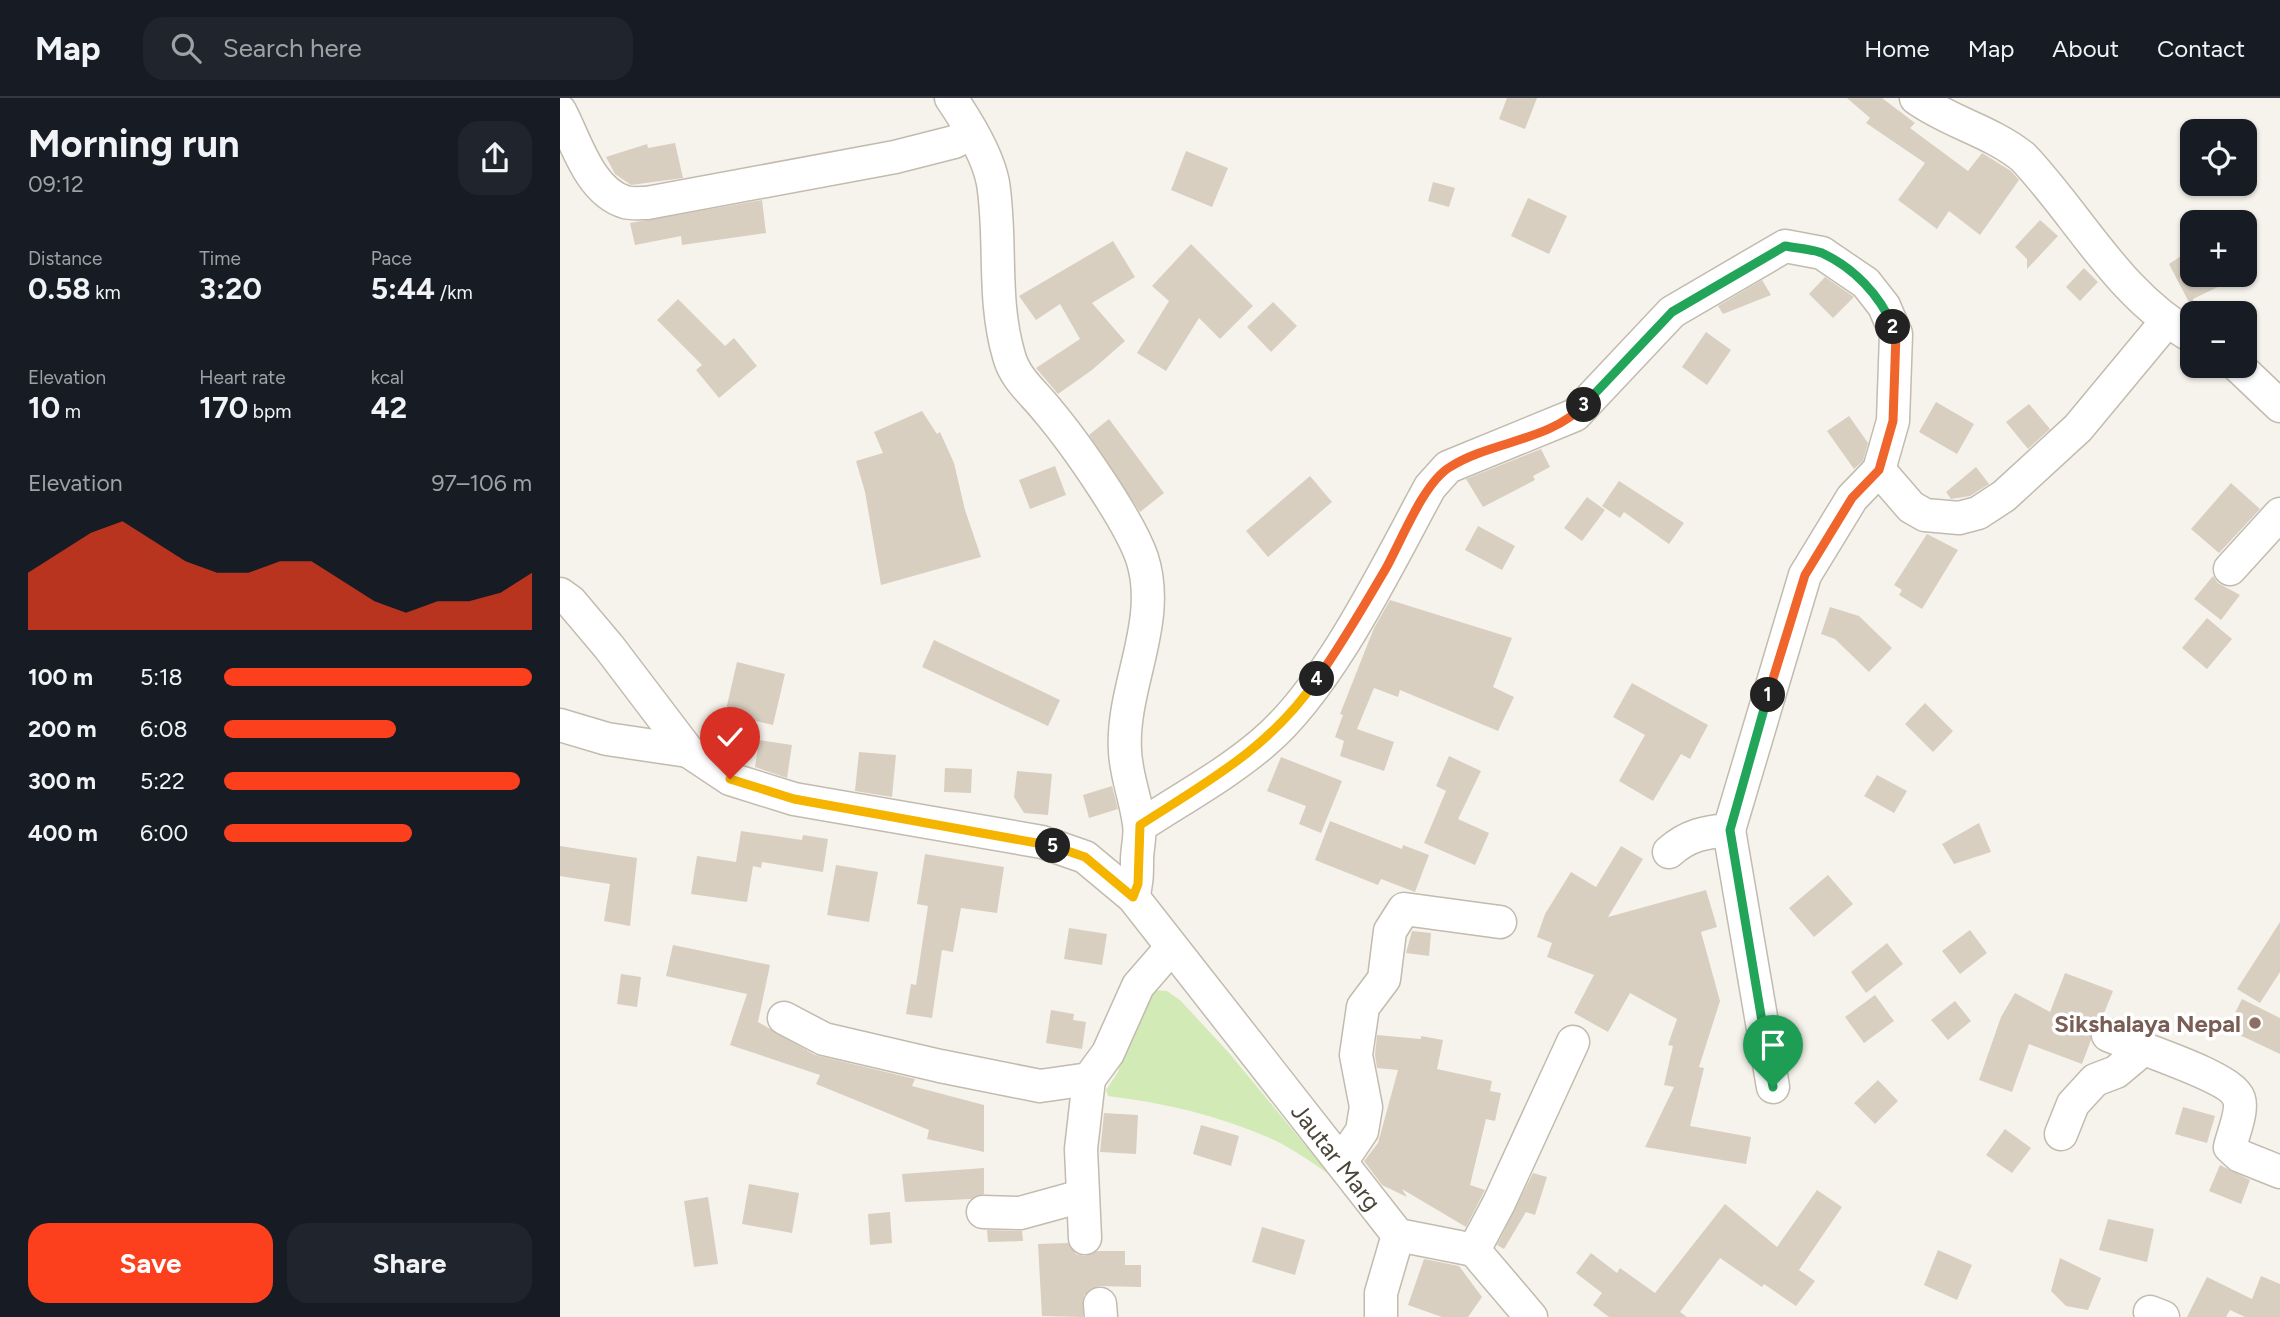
<!DOCTYPE html>
<meta charset="utf-8">
<style>
body{margin:0;font-family:Figtree,sans-serif;background:#20242c;color:#f1f3f6;height:100vh;display:flex;flex-direction:column;font-size:26px;white-space:nowrap}
*{box-sizing:border-box;margin:0}
p{font-size:23px;color:#9ea1a6}
.icon{flex:none;width:38px;height:38px;fill:none;stroke:currentColor;stroke-width:2;stroke-linecap:round;stroke-linejoin:round}
.map{position:relative;flex:1;overflow:hidden}
.side{display:flex;flex-direction:column;background:#171b24;width:560px}
.side>*{flex:none}
.tools{position:absolute;left:1620px;top:21px;display:grid;gap:14px}
.tools a{display:grid;place-items:center;width:77px;height:77px;border-radius:14px;background:#171b24;box-shadow:0 2px 5px #0004;font-size:35px}
.pin{position:absolute;display:grid;place-items:center;width:60px;height:60px;color:#fff;margin:-72px -30px;border-radius:50% 50% 50% 0;rotate:-45deg;box-shadow:0 0 7px #0007}
.pin .icon{rotate:45deg}
.km{position:absolute;width:35px;height:35px;margin:-18px;border-radius:50%;background:#222;color:#fff;font-size:19px;line-height:35px;text-align:center}
.round{display:grid;place-items:center;flex:none;width:74px;height:74px;border-radius:21px;background:#20242c}
.headline{display:flex;align-items:center;justify-content:space-between;height:119px;padding:0 28px}
h1{font-size:38px;font-weight:700;line-height:52px}
.metrics{display:grid;grid-template-columns:repeat(3,1fr);gap:10px;height:119px;padding:7px 28px}
.metrics div{display:grid;align-content:center}
.metrics b{font-size:30px;font-weight:700}
.metrics small{font-size:19px;font-weight:400}
.metrics p{font-size:19px}
.chart{height:196px;padding:14px 28px}
.chart p{display:flex;justify-content:space-between}
.chart svg{width:100%;height:126px;margin-top:7px;fill:#fc3f1d;opacity:.7}
.button{display:flex;gap:14px;margin-top:auto;padding:14px 28px}
.button a{flex:1;height:80px;border-radius:21px;background:#fc3f1d;color:#fff;font-size:28px;font-weight:700;line-height:80px;text-align:center}
.button a+a{background:#20242c;color:#f1f3f6}
ul{padding:0 28px;list-style:none;font-size:23px}
li{display:grid;grid-template-columns:112px 84px 1fr;align-items:center;height:52px}
li i{height:18px;border-radius:9px;background:#fc3f1d}
header{display:flex;align-items:center;gap:42px;box-sizing:border-box;height:98px;padding:0 35px;background:#171b24;border-bottom:2px solid #363941}
header strong{font-size:33px}
nav{display:flex;gap:38px;margin-inline-start:auto;font-size:24px}
.search{width:490px;height:63px;background:#20242c;display:flex;align-items:center;gap:18px;box-sizing:border-box;padding:0 24px;border-radius:21px;color:#9ea1a6;font-size:26px}
main{display:flex;flex:1;min-height:0}
.map>svg:first-child{display:block}
</style>
<header>
<strong>Map</strong>
<div class="search"><svg class="icon" aria-label="search" viewBox="0 0 24 24"><circle cx="10" cy="10" r="6"/><path d="M15 15l6 6"/></svg>Search here</div>
<nav><a>Home</a><a>Map</a><a>About</a><a>Contact</a></nav>
</header>
<main>
<section class="side">
<div class="headline"><div><h1>Morning run</h1><p>09:12</p></div><a class="round"><svg class="icon" aria-label="share" viewBox="0 0 24 24"><path d="M12 15V3M7 8l5-5 5 5M5 13v7h14v-7"/></svg></a></div>
<div class="metrics">
<div><p>Distance</p><b>0.58<small> km</small></b></div>
<div><p>Time</p><b>3:20</b></div>
<div><p>Pace</p><b>5:44<small> /km</small></b></div>
</div>
<div class="metrics">
<div><p>Elevation</p><b>10<small> m</small></b></div>
<div><p>Heart rate</p><b>170<small> bpm</small></b></div>
<div><p>kcal</p><b>42</b></div>
</div>
<div class="chart"><p><span>Elevation</span>97–106 m</p>
<svg viewBox="0 0 160 44" preserveAspectRatio="none"><path d="M0 44V24L10 17L20 10L30 6L40 13L50 20L60 24L70 24L80 20L90 20L100 27L110 34L120 38L130 34L140 34L150 31L160 24V44z"/></svg>
</div>
<ul>
<li><b>100 m</b>5:18<i style="width:100%"></i></li>
<li><b>200 m</b>6:08<i style="width:56%"></i></li>
<li><b>300 m</b>5:22<i style="width:96%"></i></li>
<li><b>400 m</b>6:00<i style="width:61%"></i></li>
</ul>
<div class="button"><a>Save</a><a>Share</a></div>
</section>
<div class="map">
<svg width="1720" height="1219" viewBox="0 0 1720 1219">
<rect width="100%" height="100%" fill="#f6f3ec"/>
<path fill="#d2eab5" d="M 594,892 L 607,893 L 620,902 L 670,956 L 769,1076 C 751,1064 733,1051 714,1042 C 661,1018 605,1005 548,998 L 546,992 L 558,974 L 578,907 Z"/>
<path fill="#d8cfc1" d="M 947,0 L 977,0 L 965,31 L 939,21 Z
M 1287,0 L 1322,0 L 1355,25 L 1350,30 L 1408,73 L 1422,55 L 1451,73 L 1459,82 L 1420,137 L 1389,113 L 1377,131 L 1338,102 L 1365,65 L 1306,25 L 1310,20 Z
M 115,45 L 123,80 L 71,87 L 55,76 L 46,59 L 87,46 L 88,50 Z
M 626,53 L 668,70 L 652,109 L 611,92 Z
M 873,84 L 895,90 L 889,109 L 868,103 Z
M 968,100 L 1007,118 L 989,156 L 951,138 Z
M 202,102 L 206,135 L 122,147 L 121,138 L 75,147 L 70,125 Z
M 1480,122 L 1498,138 L 1467,171 L 1467,161 L 1455,149 Z
M 553,143 L 575,179 L 532,205 L 565,243 L 532,272 L 498,296 L 476,270 L 520,241 L 500,206 L 476,222 L 459,198 Z
M 631,146 L 693,208 L 660,241 L 639,220 L 606,273 L 577,255 L 609,203 L 592,188 Z
M 1633,150 L 1633,177 L 1683,177 L 1633,201 L 1633,212 L 1609,166 Z
M 1524,170 L 1538,184 L 1520,203 L 1506,189 Z
M 1265,179 L 1294,199 L 1273,220 L 1249,196 Z
M 1202,182 L 1211,197 L 1163,216 L 1158,208 Z
M 118,201 L 165,248 L 174,240 L 197,268 L 159,300 L 136,272 L 142,267 L 97,222 Z
M 713,204 L 737,228 L 711,254 L 687,229 Z
M 1146,234 L 1171,252 L 1147,287 L 1122,269 Z
M 1376,304 L 1414,326 L 1397,356 L 1359,334 Z
M 1469,306 L 1490,331 L 1468,351 L 1446,324 Z
M 362,313 L 377,336 L 380,334 L 394,365 L 405,412 L 421,459 L 321,487 L 305,394 L 296,363 L 323,355 L 314,334 Z
M 1289,318 L 1308,345 L 1303,363 L 1294,371 L 1267,333 Z
M 549,321 L 604,395 L 580,414 L 529,337 Z
M 981,351 L 990,369 L 973,378 L 975,382 L 923,409 L 906,381 Z
M 495,368 L 506,397 L 470,411 L 459,382 Z
M 1416,369 L 1429,386 L 1410,398 L 1391,401 L 1386,394 Z
M 750,378 L 772,404 L 708,459 L 686,433 Z
M 1059,383 L 1124,425 L 1109,446 L 1064,414 L 1060,420 L 1042,408 Z
M 1671,385 L 1700,411 L 1659,455 L 1631,431 Z
M 1027,399 L 1045,412 L 1022,443 L 1004,430 Z
M 918,428 L 955,448 L 942,472 L 905,452 Z
M 1367,436 L 1398,452 L 1362,511 L 1339,497 L 1342,492 L 1334,487 Z
M 1653,478 L 1658,485 L 1680,497 L 1661,522 L 1634,501 Z
M 830,502 L 952,540 L 933,589 L 954,599 L 938,633 L 840,592 L 838,599 L 814,590 L 797,631 L 834,644 L 824,673 L 780,658 L 784,643 L 775,639 L 783,617 L 780,616 L 814,530 Z
M 1270,509 L 1299,518 L 1332,550 L 1309,574 L 1275,541 L 1261,536 Z
M 1647,520 L 1672,541 L 1647,571 L 1622,550 Z
M 374,542 L 500,602 L 488,628 L 362,569 Z
M 177,564 L 225,576 L 213,627 L 165,616 Z
M 1072,585 L 1148,627 L 1130,661 L 1121,656 L 1093,703 L 1059,683 L 1085,637 L 1053,619 Z
M 1365,605 L 1393,633 L 1373,654 L 1345,626 Z
M 199,642 L 232,647 L 227,680 L 195,669 Z
M 299,654 L 336,657 L 332,699 L 295,693 Z
M 889,658 L 921,673 L 898,721 L 929,735 L 915,767 L 864,745 L 886,693 L 876,688 Z
M 721,659 L 782,683 L 761,735 L 739,726 L 746,708 L 707,693 Z
M 385,670 L 412,671 L 411,695 L 384,694 Z
M 457,673 L 492,676 L 488,717 L 464,715 L 454,699 Z
M 1317,677 L 1347,693 L 1334,715 L 1304,698 Z
M 552,688 L 558,711 L 529,720 L 523,697 Z
M 770,723 L 842,751 L 843,747 L 869,757 L 855,794 L 821,781 L 818,787 L 755,762 Z
M 1419,725 L 1431,754 L 1394,766 L 1382,746 Z
M 181,733 L 242,742 L 243,737 L 268,741 L 263,774 L 202,764 L 201,770 L 193,768 L 187,804 L 131,796 L 137,758 L 176,764 Z
M 0,748 L 77,760 L 70,828 L 44,823 L 50,786 L 0,778 Z
M 1061,748 L 1083,761 L 1048,819 L 1146,792 L 1157,829 L 1141,834 L 1160,903 L 1139,969 L 1144,970 L 1130,1028 L 1191,1039 L 1186,1066 L 1085,1049 L 1114,989 L 1104,987 L 1113,948 L 1108,947 L 1117,921 L 1070,895 L 1048,934 L 1014,915 L 1034,877 L 987,859 L 992,845 L 977,839 L 985,816 L 1011,774 L 1036,789 Z
M 365,756 L 444,769 L 437,815 L 401,810 L 393,854 L 382,852 L 372,920 L 346,916 L 351,886 L 356,887 L 368,808 L 357,806 Z
M 276,767 L 318,774 L 309,824 L 267,817 Z
M 1268,777 L 1293,806 L 1254,839 L 1229,810 Z
M 1720,824 L 1720,874 L 1700,905 L 1677,891 Z
M 509,830 L 547,836 L 542,867 L 504,861 Z
M 1410,832 L 1427,855 L 1400,876 L 1382,853 Z
M 852,833 L 871,835 L 869,858 L 846,855 Z
M 1327,845 L 1343,866 L 1306,895 L 1291,874 Z
M 113,847 L 210,867 L 198,924 L 255,957 L 355,981 L 352,988 L 424,1007 L 424,1054 L 367,1041 L 369,1032 L 256,986 L 260,977 L 170,947 L 187,896 L 106,878 Z
M 1505,875 L 1553,893 L 1542,920 L 1531,929 L 1531,942 L 1522,966 L 1469,946 L 1452,994 L 1419,982 L 1441,919 L 1455,895 L 1490,914 Z
M 61,876 L 81,879 L 77,909 L 57,906 Z
M 1315,897 L 1334,923 L 1304,945 L 1285,919 Z
M 1682,901 L 1720,920 L 1720,956 L 1667,931 Z
M 1395,903 L 1411,923 L 1388,942 L 1371,922 Z
M 491,912 L 514,916 L 513,922 L 526,924 L 522,951 L 486,945 Z
M 817,937 L 861,941 L 861,938 L 883,942 L 877,971 L 932,983 L 930,993 L 941,995 L 935,1023 L 926,1021 L 910,1087 L 925,1092 L 906,1129 L 842,1091 L 847,1099 L 822,1087 L 804,1063 L 818,1045 L 838,972 L 817,970 L 815,957 Z
M 1318,982 L 1338,1003 L 1315,1026 L 1294,1005 Z
M 1623,1009 L 1655,1018 L 1647,1045 L 1615,1036 Z
M 544,1015 L 578,1017 L 576,1056 L 540,1054 Z
M 641,1027 L 679,1038 L 671,1068 L 633,1056 Z
M 1445,1031 L 1471,1050 L 1452,1075 L 1426,1057 Z
M 1660,1067 L 1690,1082 L 1681,1106 L 1649,1093 Z
M 424,1070 L 424,1096 L 411,1101 L 345,1104 L 342,1076 Z
M 973,1075 L 987,1079 L 975,1117 L 966,1114 L 944,1151 L 937,1147 Z
M 189,1086 L 239,1095 L 232,1135 L 182,1126 Z
M 1257,1092 L 1282,1109 L 1239,1172 L 1255,1183 L 1236,1208 L 1204,1186 L 1202,1189 L 1160,1160 L 1120,1214 L 1127,1219 L 1049,1219 L 1033,1207 L 1042,1195 L 1016,1175 L 1031,1155 L 1057,1175 L 1060,1170 L 1095,1195 L 1165,1106 L 1217,1149 Z
M 148,1099 L 158,1166 L 134,1169 L 124,1103 Z
M 330,1114 L 332,1145 L 310,1147 L 308,1116 Z
M 1548,1121 L 1594,1131 L 1587,1164 L 1539,1152 Z
M 702,1129 L 745,1142 L 735,1177 L 692,1164 Z
M 427,1132 L 462,1133 L 463,1143 L 428,1144 Z
M 508,1145 L 516,1156 L 525,1158 L 537,1153 L 565,1153 L 565,1167 L 581,1167 L 581,1189 L 538,1188 L 524,1197 L 523,1219 L 482,1218 L 478,1146 Z
M 1378,1152 L 1412,1167 L 1397,1202 L 1364,1187 Z
M 1500,1160 L 1541,1180 L 1528,1212 L 1506,1208 L 1491,1193 Z
M 864,1161 L 899,1168 L 922,1199 L 908,1219 L 882,1219 L 848,1207 Z
M 1701,1178 L 1720,1186 L 1720,1219 L 1685,1219 L 1670,1212 L 1666,1219 L 1627,1219 L 1647,1179 L 1692,1201 Z"/>
<g fill="none" stroke-linecap="round" stroke-linejoin="round">
<defs>
<g id="minor">
<path d="M 391,0 C 406,22 428,58 433,85 C 442,142 432,201 449,258 C 455,281 474,295 488,313 C 515,345 569,422 582,460 C 603,524 561,589 565,653 C 566,678 576,701 579,726 C 581,738 577,750 577,762 C 577,776 577,786 573,799"/>
<path d="M 1356,0 C 1389,24 1431,33 1463,59 C 1520,119 1558,197 1633,239"/>
<path d="M 0,13 C 16,43 29,93 65,104 C 71,106 81,105 87,105 L 335,59 L 394,44 L 412,35"/>
<path d="M 1678,268 L 1720,308"/>
<path d="M 1670,471 L 1720,416"/>
<path id="s1" d="M 0,496 L 11,504 L 49,549 L 128,653 L 170,681 L 234,701 L 482,744 L 525,759 L 573,799 L 838,1137 L 914,1152 L 971,1219"/>
<path d="M 0,627 L 47,641 L 128,653"/>
<path d="M 580,728 C 621,701 667,676 704,644 C 770,588 828,466 870,389 L 888,369 L 1015,317 L 1112,214 L 1225,148 L 1262,155 L 1306,185 L 1324,208 L 1336,236 L 1333,323 L 1319,372"/>
<path d="M 1169,732 L 1213,989"/>
<path d="M 1109,754 C 1128,737 1145,734 1169,732 L 1245,477 L 1292,400 L 1319,372 L 1351,409 L 1365,417 L 1399,420 L 1418,415 L 1444,398 L 1518,330 L 1606,224"/>
<path d="M 224,920 L 264,941 L 380,968 L 480,988 L 529,981 L 548,955 L 578,888 L 611,850"/>
<path d="M 1548,937 C 1574,949 1672,978 1679,1001 C 1683,1013 1673,1036 1670,1049 L 1680,1058 L 1720,1074"/>
<path d="M 1501,1036 L 1513,1006 L 1535,982 L 1556,974 L 1581,953"/>
<path d="M 781,1064 L 802,1033 L 806,1009 L 796,957 L 803,909 L 824,881 L 830,833 L 844,811 L 940,824"/>
<path d="M 423,1114 L 460,1115 L 522,1098"/>
<path d="M 525,1140 L 521,1051 L 529,981"/>
<path d="M 914,1152 L 939,1105 L 1013,944"/>
<path d="M 540,1206 L 541,1219"/>
<path d="M 1590,1214 L 1603,1219"/>
<path d="M 821,1219 L 821,1195 L 838,1137"/>
</g>
</defs>
<use href="#minor" stroke="#c2bbae" stroke-width="35"/>
<use href="#minor" stroke="#fff" stroke-width="32"/>
</g>
<g fill="none" stroke-linecap="round" stroke-linejoin="round">
<defs>
<path id="split-1" d="M 1208,597 L 1170,732 L 1213,989"/>
<path id="split-2" d="M 1208,597 L 1245,477 L 1292,400 L 1319,372 L 1333,323 L 1336,236 L 1333,229"/>
<path id="split-3" d="M 1024,307 L 1112,214 L 1225,148 C 1236,150 1252,151 1262,155 C 1294,170 1320,197 1333,229"/>
<path id="split-4" d="M 757,581 C 782,546 803,509 825,472 C 841,444 863,385 890,369 C 931,343 990,343 1024,307"/>
<path id="split-5" d="M 493,748 L 525,759 L 573,799 L 578,786 L 580,727 C 648,683 710,650 757,581"/>
<path id="split-6" d="M 170,681 L 234,701 L 493,748"/>
</defs>
<use href="#split-1" stroke="#fff" stroke-width="14"/>
<use href="#split-2" stroke="#fff" stroke-width="14"/>
<use href="#split-3" stroke="#fff" stroke-width="14"/>
<use href="#split-4" stroke="#fff" stroke-width="14"/>
<use href="#split-5" stroke="#fff" stroke-width="14"/>
<use href="#split-6" stroke="#fff" stroke-width="14"/>
<use href="#split-1" stroke="#22a559" stroke-width="9"/>
<use href="#split-2" stroke="#f0652b" stroke-width="9"/>
<use href="#split-3" stroke="#22a559" stroke-width="9"/>
<use href="#split-4" stroke="#f0652b" stroke-width="9"/>
<use href="#split-5" stroke="#f5b400" stroke-width="9"/>
<use href="#split-6" stroke="#f5b400" stroke-width="9"/>
</g>
<circle fill="#8d6e63" stroke="#fff" stroke-width="2.5" cx="1695" cy="925" r="7"/>
<g text-anchor="middle" dominant-baseline="central" stroke-width="7" stroke-linejoin="round" paint-order="stroke">
<g font-size="24" font-weight="bold" fill="#785e54" stroke="#fff" text-anchor="end">
<text x="1681" y="925">Sikshalaya Nepal</text>
</g>
<g font-size="24" fill="#4b4439" stroke="#fff">
<text stroke="none"><textPath href="#s1" startOffset="1010">Jautar Marg</textPath></text>
</g>
</g>
</svg>
<div class="tools">
<a><svg class="icon" aria-label="locate" viewBox="0 0 24 24"><circle cx="12" cy="12" r="6"/><path d="M12 2v4M12 18v4M2 12h4M18 12h4"/></svg></a>
<a>+</a>
<a>−</a>
</div>
<div class="pin" style="left:1213px;top:989px;background:#1e9e55"><svg class="icon" aria-label="arrive" viewBox="0 0 24 24"><path d="M6 21V4h12l-3 4 3 4H6"/></svg></div>
<div class="pin" style="left:170px;top:681px;background:#d93025"><svg class="icon" aria-label="check" viewBox="0 0 24 24"><path d="M5 12l5 5 9-10"/></svg></div>
<b class="km" style="left:1208px;top:597px">1</b>
<b class="km" style="left:1333px;top:229px">2</b>
<b class="km" style="left:1024px;top:307px">3</b>
<b class="km" style="left:757px;top:581px">4</b>
<b class="km" style="left:493px;top:748px">5</b>
</div>
</main>
